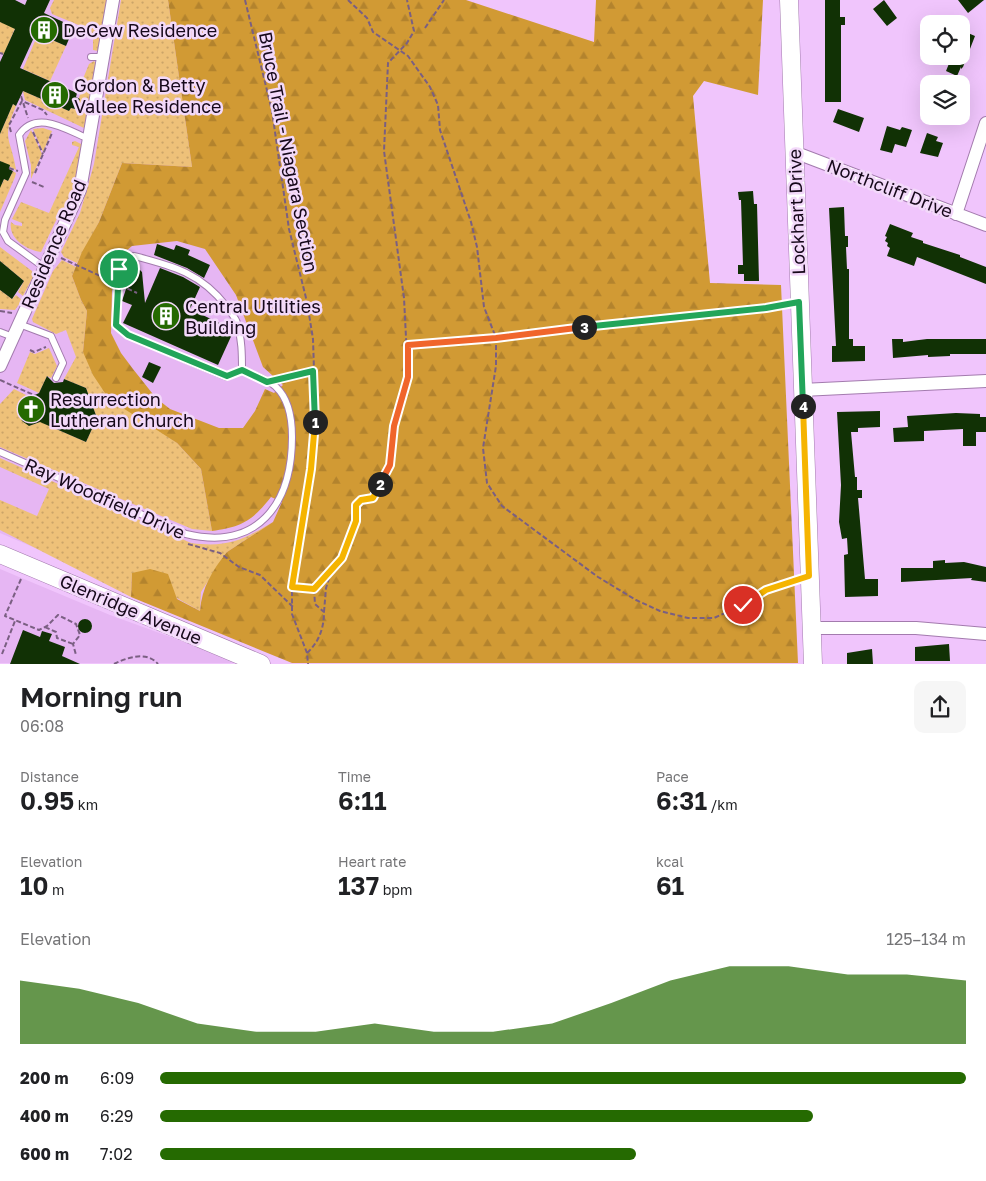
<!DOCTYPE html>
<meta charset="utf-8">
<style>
body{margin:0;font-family:"Golos Text",sans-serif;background:#f6f6f6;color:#202124;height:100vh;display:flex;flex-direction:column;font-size:19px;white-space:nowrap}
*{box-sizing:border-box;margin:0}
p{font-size:16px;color:#757577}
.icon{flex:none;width:28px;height:28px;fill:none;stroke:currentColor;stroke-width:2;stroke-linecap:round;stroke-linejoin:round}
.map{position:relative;height:664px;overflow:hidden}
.drawer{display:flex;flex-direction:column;background:#fff;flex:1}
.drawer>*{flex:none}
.buttons{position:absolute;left:920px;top:15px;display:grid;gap:10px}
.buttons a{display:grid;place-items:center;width:50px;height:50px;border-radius:10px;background:#fff;box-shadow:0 5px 20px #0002;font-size:25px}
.pin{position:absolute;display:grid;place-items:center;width:42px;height:42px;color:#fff;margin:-21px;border:2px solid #fff;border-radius:50%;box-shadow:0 1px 5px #0007}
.km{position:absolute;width:25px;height:25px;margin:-12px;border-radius:50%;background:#222;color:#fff;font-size:14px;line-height:25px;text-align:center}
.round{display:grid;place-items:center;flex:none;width:52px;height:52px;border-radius:10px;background:#f6f6f6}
.head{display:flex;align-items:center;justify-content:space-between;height:85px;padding:0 20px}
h1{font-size:28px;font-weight:600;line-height:38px}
.metrics{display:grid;grid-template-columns:repeat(3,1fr);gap:8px;height:85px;padding:5px 20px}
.metrics div{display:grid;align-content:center}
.metrics b{font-size:25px;font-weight:600}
.metrics small{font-size:14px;font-weight:400}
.metrics p{font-size:14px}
.chart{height:140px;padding:10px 20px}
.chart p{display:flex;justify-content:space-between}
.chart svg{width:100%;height:90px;margin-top:5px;fill:#256a01;opacity:.7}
ul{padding:0 20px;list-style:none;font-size:16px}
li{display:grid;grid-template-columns:80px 60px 1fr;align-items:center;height:38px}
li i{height:12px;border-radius:6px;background:#256a01}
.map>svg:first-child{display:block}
</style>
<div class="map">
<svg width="986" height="664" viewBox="0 0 986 664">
<defs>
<pattern id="grass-dots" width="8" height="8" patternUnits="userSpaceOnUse" patternTransform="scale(1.25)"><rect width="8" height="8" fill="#eec179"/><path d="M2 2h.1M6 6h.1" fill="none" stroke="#cba468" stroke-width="1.8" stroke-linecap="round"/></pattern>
<pattern id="forest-firs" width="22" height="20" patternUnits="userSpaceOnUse" patternTransform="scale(1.25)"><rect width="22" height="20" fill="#d19a34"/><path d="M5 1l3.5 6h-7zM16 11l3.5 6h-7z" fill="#b3832d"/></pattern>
</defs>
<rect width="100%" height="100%" fill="#f0c5fc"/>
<path fill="#e6b6f3" d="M 0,0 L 168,0 L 192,167 L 302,388 L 285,523 L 209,622 L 0,533 Z
M 0,569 L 110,615 L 242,663 L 0,663 Z"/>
<path fill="url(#grass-dots)" d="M 54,0 L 108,0 L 98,51 L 93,50 L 93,39 L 85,36 L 88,29 L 52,14 L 50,8 Z
M 121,0 L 168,0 L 192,167 L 122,163 L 99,222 L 77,263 L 64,257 L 61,252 L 80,213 L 94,164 Z
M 0,22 L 16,26 L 4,54 L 0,52 Z
M 38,34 L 66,46 L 50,81 L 23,69 Z
M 94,61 L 97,65 L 87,126 L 84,128 L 25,100 L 23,91 L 69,111 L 71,108 L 75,109 L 81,92 L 78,91 L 89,64 Z
M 13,104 L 16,106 C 1,141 11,137 16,170 L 0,161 L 0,134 Z
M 43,128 L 52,131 L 43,152 L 33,129 Z
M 31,130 L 42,154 L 31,179 L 31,165 L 25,141 Z
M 75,141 L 83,145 L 76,183 L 67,210 L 62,208 L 41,252 C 26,250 8,238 11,222 L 15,225 L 22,226 L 22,223 L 12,219 L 21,202 L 49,213 L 79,147 L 72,145 L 72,142 Z
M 13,171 L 16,173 L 15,177 L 0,212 L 0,183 L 2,184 L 4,179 L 8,181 Z
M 0,247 L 32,271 L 33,277 L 23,296 L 18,292 L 24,281 L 0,261 Z
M 62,260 L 76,267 L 72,276 L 81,300 L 87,311 L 83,352 L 149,422 L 177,443 L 201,469 L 212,531 L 192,529 L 74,479 L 72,475 L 70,477 L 0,447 L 0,404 L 14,389 L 32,398 L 29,426 L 42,421 L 45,424 L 86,442 L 97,418 L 86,388 L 64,379 L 76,357 L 66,330 L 56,334 L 33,322 L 32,319 L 53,271 Z
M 0,290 L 12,299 L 16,295 L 22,300 L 15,310 L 0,309 Z
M 49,348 L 57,366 L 51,378 L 47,376 L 39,393 L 17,383 L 30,352 L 35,354 Z
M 0,458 L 191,543 C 227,548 243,540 273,522 L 227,552 L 201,592 L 200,611 L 132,573 L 131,597 L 0,530 L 0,500 L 37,516 L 49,489 L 0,467 Z"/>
<path fill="url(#forest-firs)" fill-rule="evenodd" d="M 168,0 L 466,0 L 594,42 L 596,0 L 763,0 L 758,95 L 704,81 L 693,96 L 710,283 L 781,285 L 798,663 L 292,663 L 131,597 L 132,573 L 150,569 L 168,574 L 177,599 L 200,611 C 202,587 212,571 227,552 L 273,522 L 282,502 L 271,497 C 252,521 242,527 212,531 L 201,469 L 177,443 L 109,399 L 93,375 L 83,352 L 87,311 L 81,300 L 72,276 L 82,252 L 99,222 L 122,163 L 192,167 ZM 177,241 L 205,249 L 236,295 L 263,367 L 283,385 L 274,393 L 265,389 L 255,411 L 243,428 L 219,428 L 170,409 L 156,398 L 133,369 L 121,353 L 111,333 L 112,291 L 116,274 L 114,261 L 132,246 Z"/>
<path fill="#113105" d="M 0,0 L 15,0 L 25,5 L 27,0 L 50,0 L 44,13 L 74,27 L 66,46 L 36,33 L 20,68 L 77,93 L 76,97 L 80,99 L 75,109 L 71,108 L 69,111 L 23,91 L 16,106 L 13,104 L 0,134 L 0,62 L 15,29 L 0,22 Z
M 825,0 L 840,0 L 840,17 L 845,17 L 845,25 L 841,25 L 841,102 L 825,102 Z
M 884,0 L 897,18 L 887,26 L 873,9 Z
M 958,0 L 984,0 L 968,13 Z
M 961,30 L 975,36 L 963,67 L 961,69 L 961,67 L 957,76 L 946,71 L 952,56 L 961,56 Z
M 838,109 L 864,118 L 859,132 L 833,122 Z
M 887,126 L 900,130 L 902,127 L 912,130 L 906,147 L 895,144 L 892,153 L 880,150 Z
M 927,133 L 938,137 L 936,141 L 943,143 L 938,157 L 920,153 Z
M 0,161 L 10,165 L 9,169 L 13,171 L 8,181 L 4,179 L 0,188 Z
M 753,191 L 754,204 L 757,204 L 759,281 L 744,281 L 744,274 L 738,274 L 738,265 L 743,265 L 741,200 L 739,200 L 738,192 Z
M 844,207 L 845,236 L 848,236 L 848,247 L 846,247 L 847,269 L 849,269 L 849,339 L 853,339 L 853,346 L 865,346 L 865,361 L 832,362 L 832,346 L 836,346 L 829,208 Z
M 890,224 L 913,233 L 911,237 L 923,241 L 923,243 L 960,255 L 960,257 L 986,267 L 986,284 L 917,257 L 914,266 L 887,256 L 890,248 L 887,246 L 888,243 L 885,241 L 887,237 L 885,236 Z
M 157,244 L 174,250 L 176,245 L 190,250 L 188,255 L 210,265 L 204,278 L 187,268 L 154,255 Z
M 0,261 L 24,281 L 12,299 L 0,290 Z
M 129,265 L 135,265 L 142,272 L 145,303 L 160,268 L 183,277 L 200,287 L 190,309 L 234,330 L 218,365 L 123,323 L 132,305 L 122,301 L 127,286 L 123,280 L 124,270 Z
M 892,339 L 903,339 L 903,342 L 927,339 L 986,339 L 986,354 L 950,354 L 950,356 L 928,357 L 928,355 L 893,358 Z
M 149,362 L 161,367 L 153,383 L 142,377 Z
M 47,376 L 54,383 L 63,382 L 64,379 L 86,388 L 97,418 L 86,442 L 40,422 L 29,426 L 22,421 L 18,411 L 23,401 L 39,393 Z
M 880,411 L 880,427 L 858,428 L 858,432 L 851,432 L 855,477 L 857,477 L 857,490 L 862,490 L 862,498 L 858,498 L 865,579 L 878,579 L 878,596 L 845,597 L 844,555 L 848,554 L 847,538 L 842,539 L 839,522 L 841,485 L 837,412 Z
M 956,413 L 980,414 L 980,417 L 986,417 L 986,432 L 976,432 L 976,446 L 963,446 L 963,429 L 924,431 L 924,441 L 894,442 L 893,428 L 908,427 L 907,416 Z
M 945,560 L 945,563 L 964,562 L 986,567 L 986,582 L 971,580 L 972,578 L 901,582 L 901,568 L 933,568 L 933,561 Z
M78 626a7 7 0 1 1 14 0a7 7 0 1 1-14 0Z
M 23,630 L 40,637 L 42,631 L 52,634 L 49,641 L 65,647 L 62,656 L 80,664 L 10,664 Z
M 949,644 L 950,661 L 915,661 L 915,647 Z
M 872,649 L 873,664 L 847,664 L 847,653 Z"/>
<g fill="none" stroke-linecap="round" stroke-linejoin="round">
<defs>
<path id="lane" d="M 91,57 L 104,57
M 134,256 C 173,266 201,273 227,307 C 230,312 236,318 237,323 C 242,339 242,355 242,370 L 227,377 L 128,335 L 116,325 L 119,269 L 124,260 Z
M 45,268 L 8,241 L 3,232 L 5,220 L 26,173 L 19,135 C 36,109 67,130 89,139
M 19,324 L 51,336 L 63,363 L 56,378
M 0,332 L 13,337
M 0,452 L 186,534 C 257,551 292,505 292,437 C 292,420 289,399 276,387 C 268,379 252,375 242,370"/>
<path id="street" d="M 794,152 L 986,225
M 956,214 L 986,123
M 0,366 L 80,190 L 113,0
M 802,390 L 986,381
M 811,628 L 916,628 L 986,634"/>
<path id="secondary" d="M 789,0 L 813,664
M 0,554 L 261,664"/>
</defs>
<use href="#lane" stroke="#a37bae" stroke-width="8"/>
<use href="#street" stroke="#a37bae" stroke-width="14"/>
<use href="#secondary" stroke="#a37bae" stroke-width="19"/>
<path stroke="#7a5f82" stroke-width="2" stroke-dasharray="5 2.5" stroke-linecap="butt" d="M 245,0 L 272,111 L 289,229 L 307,302 L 313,339 L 316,432 L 298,542 L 292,587 L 292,614 L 307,653 L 308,664
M 348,0 L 367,18 L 373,32 L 408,56 L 430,87 L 438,105 L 440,130 L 471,222 L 477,247 L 484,307 L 496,338 L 496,366 L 483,448 L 487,483 L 502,506 L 598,577 L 636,600 L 660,611 L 688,618 L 714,618 L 743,605 L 766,590 L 795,580
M 425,28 L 444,0
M 0,53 L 3,54
M 21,96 L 28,118
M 11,132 L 9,125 L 22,101 L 43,110 L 47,115
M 33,132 L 43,154
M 9,168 L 18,171
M 35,173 L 52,133
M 32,182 L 44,187
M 61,258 L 107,279
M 0,311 L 12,313
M 408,345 L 496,338 L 548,330 L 786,305
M 30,350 L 34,352 L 46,347
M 279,379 L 313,371
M 0,380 L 36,396
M 188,544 L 220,553 L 239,567 L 260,575 L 293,607
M 21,579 L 5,616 L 39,630 L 47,626 L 58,615 L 76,624 L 80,635 L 73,644 L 76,655
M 292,587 L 314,589 L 342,558 L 355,521 L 356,505 L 361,500 L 373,498 L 390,465 L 396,414 L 402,403 L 408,377 L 404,298 L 384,151 L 388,63 L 407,43 L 414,31 L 407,0
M 324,612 L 326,588 L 331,572
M 45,627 L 56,632 L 57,638 L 73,644
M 307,653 C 319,642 324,628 324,612 L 315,604 L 314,589
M 2,654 L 15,621
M 114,664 C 128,657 147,651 158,664"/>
<use href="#lane" stroke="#fff" stroke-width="6"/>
<use href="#street" stroke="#fff" stroke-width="12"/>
<use href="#secondary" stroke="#fff" stroke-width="18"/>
<path stroke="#7a5f82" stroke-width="2" stroke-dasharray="5 2.5" stroke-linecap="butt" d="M 107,279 L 137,293"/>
</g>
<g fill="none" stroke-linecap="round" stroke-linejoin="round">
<defs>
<path id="split-1" d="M 119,269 L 116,325 L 128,335 L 227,376 L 242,370 L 267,382 L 313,371 L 315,422"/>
<path id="split-2" d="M 315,422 L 311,469 L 292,587 L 314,589 L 342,558 L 356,521 L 356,505 L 361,500 L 373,498 L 380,484"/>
<path id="split-3" d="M 380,484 L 390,465 L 394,426 L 408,377 L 408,345 L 496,338 L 584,327"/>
<path id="split-4" d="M 584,327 L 766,308 L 799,302 L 803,406"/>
<path id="split-5" d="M 743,605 L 766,590 L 809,576 L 803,406"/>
</defs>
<use href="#split-1" stroke="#fff" stroke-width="10"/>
<use href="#split-2" stroke="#fff" stroke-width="10"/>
<use href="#split-3" stroke="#fff" stroke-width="10"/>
<use href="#split-4" stroke="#fff" stroke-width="10"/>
<use href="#split-5" stroke="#fff" stroke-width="10"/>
<use href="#split-1" stroke="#22a559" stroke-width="6"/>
<use href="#split-2" stroke="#f5b400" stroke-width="6"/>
<use href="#split-3" stroke="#f0652b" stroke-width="6"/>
<use href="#split-4" stroke="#22a559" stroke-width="6"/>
<use href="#split-5" stroke="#f5b400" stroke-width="6"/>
</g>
<defs>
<symbol id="building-disc" viewBox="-11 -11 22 22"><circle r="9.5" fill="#256a01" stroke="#f3d9fa"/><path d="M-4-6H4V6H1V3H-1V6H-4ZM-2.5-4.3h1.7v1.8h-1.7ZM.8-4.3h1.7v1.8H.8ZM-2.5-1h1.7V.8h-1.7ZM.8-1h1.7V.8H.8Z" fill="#fff"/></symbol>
<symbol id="church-disc" viewBox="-11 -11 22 22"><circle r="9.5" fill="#256a01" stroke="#f3d9fa"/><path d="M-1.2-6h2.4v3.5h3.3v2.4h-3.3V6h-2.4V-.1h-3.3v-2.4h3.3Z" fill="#fff"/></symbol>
</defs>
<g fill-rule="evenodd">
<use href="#building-disc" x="28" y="14" width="32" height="32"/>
<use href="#building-disc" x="39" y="79" width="32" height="32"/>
<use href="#building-disc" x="150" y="300" width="32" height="32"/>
<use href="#church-disc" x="15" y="393" width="32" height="32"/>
</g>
<g text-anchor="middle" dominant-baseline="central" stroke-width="5" stroke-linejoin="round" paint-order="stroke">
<g font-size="18" fill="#16081a" stroke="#f3d9fa" text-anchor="start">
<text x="63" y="30">DeCew Residence</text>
<text x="74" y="85">Gordon &amp; Betty<tspan x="74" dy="21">Vallee Residence</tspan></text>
<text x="185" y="306">Central Utilities<tspan x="185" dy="21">Building</tspan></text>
<text x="50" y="399">Resurrection<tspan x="50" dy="21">Lutheran Church</tspan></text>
</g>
<g font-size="18" fill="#16081a" stroke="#f3d9fa">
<text transform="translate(289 152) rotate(79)">Bruce Trail - Niagara Section</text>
<text transform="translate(890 188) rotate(21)">Northcliff Drive</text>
<text transform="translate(796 212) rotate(-92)">Lockhart Drive</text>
<text transform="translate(53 244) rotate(-67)">Residence Road</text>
<text transform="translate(105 498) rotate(24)">Ray Woodfield Drive</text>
<text transform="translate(131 609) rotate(23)">Glenridge Avenue</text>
</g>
</g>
</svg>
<div class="buttons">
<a><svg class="icon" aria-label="locate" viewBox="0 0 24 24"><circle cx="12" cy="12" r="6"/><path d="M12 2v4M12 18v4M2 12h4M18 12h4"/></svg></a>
<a><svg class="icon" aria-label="layers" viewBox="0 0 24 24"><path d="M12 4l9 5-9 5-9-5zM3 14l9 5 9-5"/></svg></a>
</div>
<div class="pin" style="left:119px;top:269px;background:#1e9e55"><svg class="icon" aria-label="arrive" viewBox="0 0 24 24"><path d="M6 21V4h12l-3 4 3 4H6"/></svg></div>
<div class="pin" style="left:743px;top:605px;background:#d93025"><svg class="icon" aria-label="check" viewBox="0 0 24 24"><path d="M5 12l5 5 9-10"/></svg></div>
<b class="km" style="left:315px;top:422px">1</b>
<b class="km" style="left:380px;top:484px">2</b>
<b class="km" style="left:584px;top:327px">3</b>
<b class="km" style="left:803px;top:406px">4</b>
</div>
<section class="drawer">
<div class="head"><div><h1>Morning run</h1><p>06:08</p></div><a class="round"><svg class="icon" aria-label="share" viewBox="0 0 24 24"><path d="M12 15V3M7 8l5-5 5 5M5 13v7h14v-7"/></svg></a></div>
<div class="metrics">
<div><p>Distance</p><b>0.95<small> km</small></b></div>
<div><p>Time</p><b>6:11</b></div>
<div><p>Pace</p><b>6:31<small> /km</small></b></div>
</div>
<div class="metrics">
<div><p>Elevation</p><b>10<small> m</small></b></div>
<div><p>Heart rate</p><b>137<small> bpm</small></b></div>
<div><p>kcal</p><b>61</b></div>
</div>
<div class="chart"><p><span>Elevation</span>125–134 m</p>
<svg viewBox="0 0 160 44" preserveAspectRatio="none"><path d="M0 44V13L10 17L20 24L30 34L40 38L50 38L60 34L70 38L80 38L90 34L100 24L110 13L120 6L130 6L140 10L150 10L160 13V44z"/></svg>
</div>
<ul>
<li><b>200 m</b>6:09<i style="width:100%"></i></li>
<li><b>400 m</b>6:29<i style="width:81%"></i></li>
<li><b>600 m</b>7:02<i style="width:59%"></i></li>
</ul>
</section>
